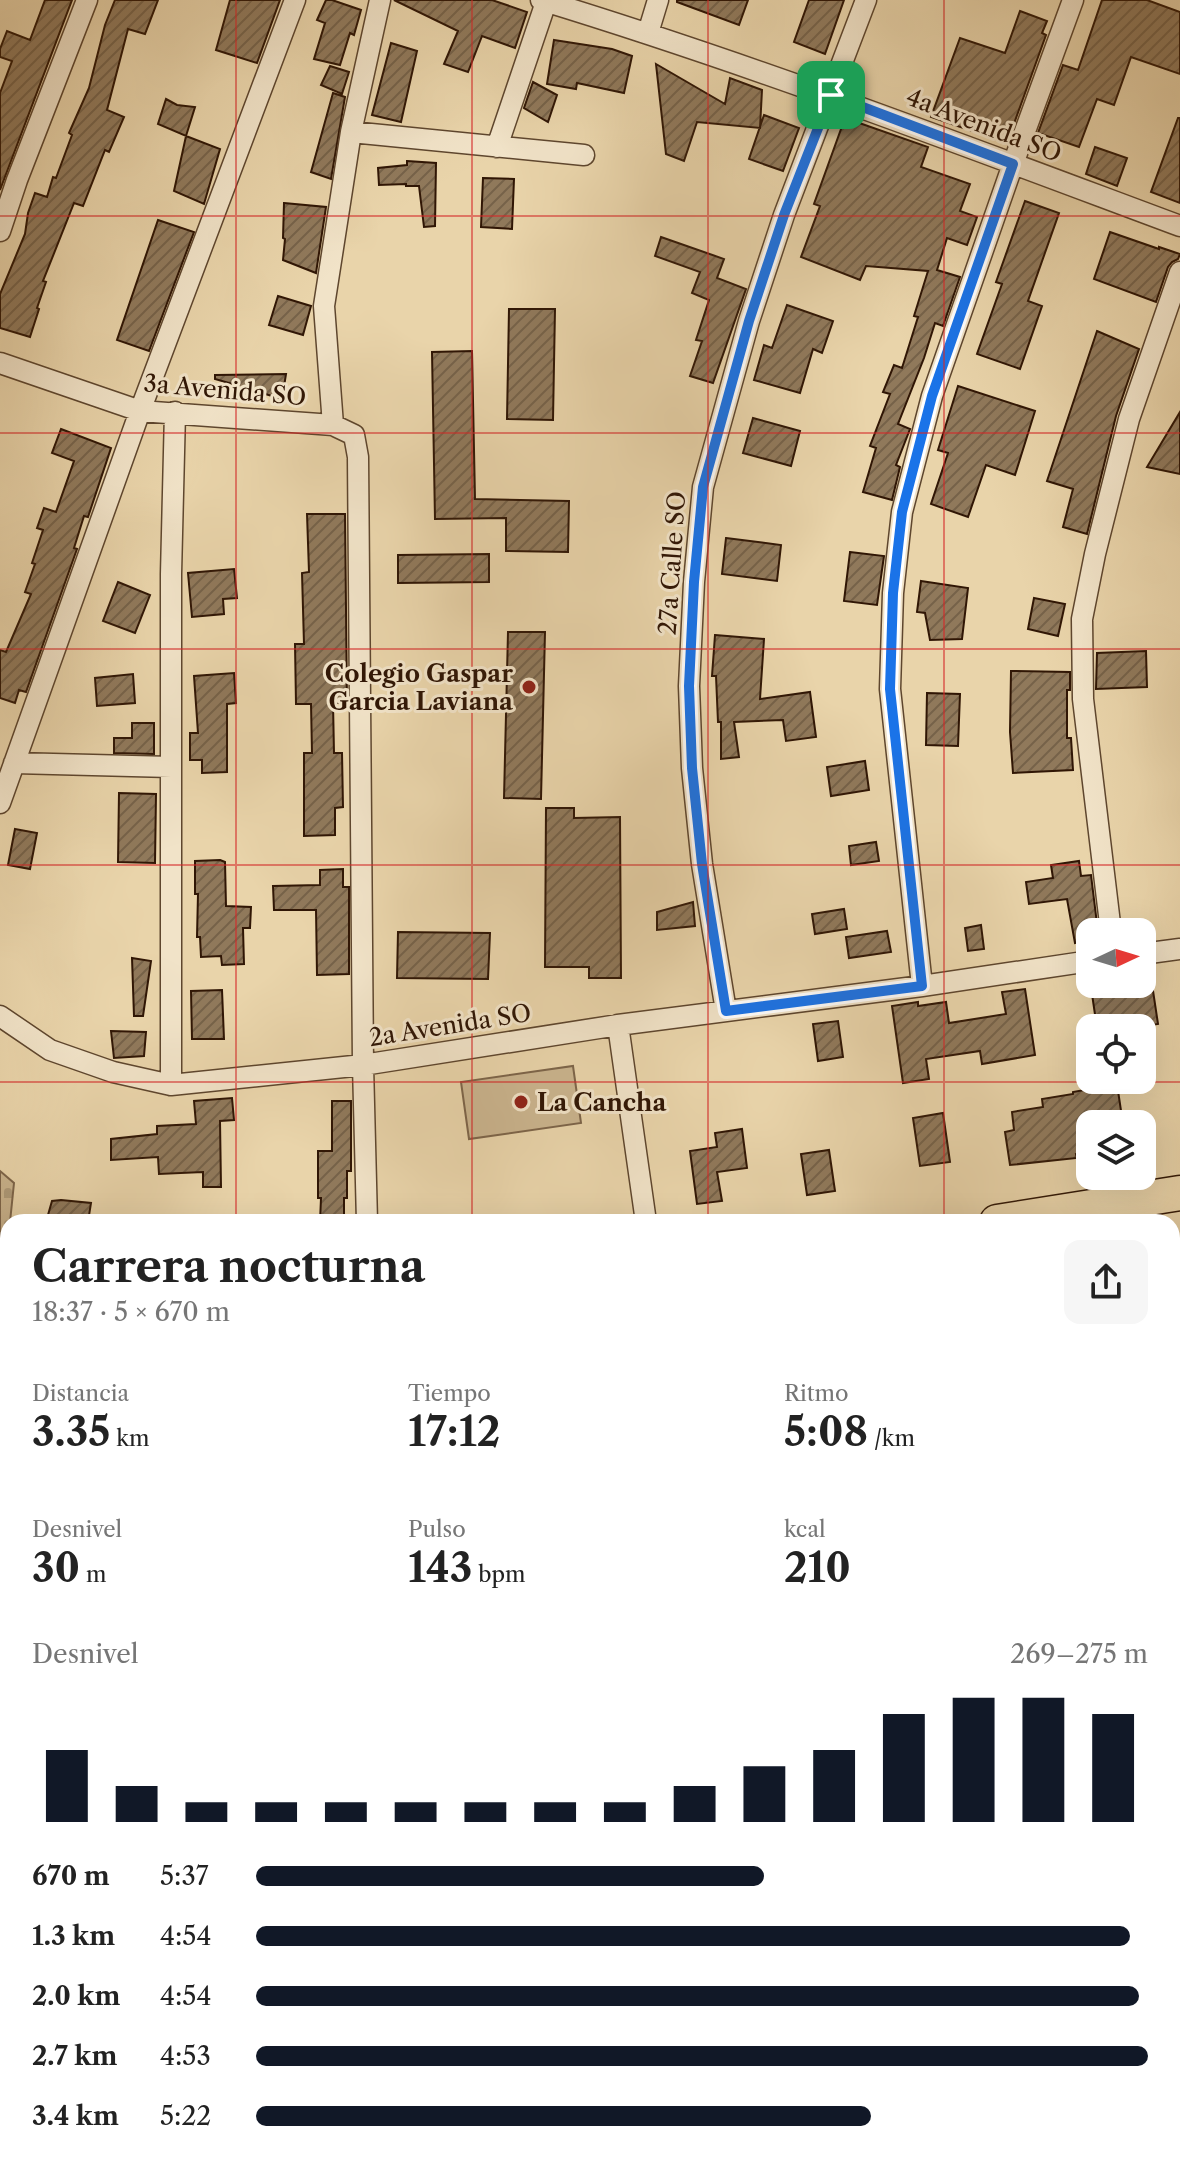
<!DOCTYPE html>
<html lang="es">
<meta charset="utf-8">
<style>
body{margin:0;font-family:"Libre Caslon Text",serif;background:#f6f6f6;color:#222;height:100vh;display:flex;flex-direction:column;font-size:30px;white-space:nowrap}
*{box-sizing:border-box;margin:0}
p{font-size:26px;color:#767676}
.icon{flex:none;width:44px;height:44px;fill:none;stroke:currentColor;stroke-width:2;stroke-linecap:round;stroke-linejoin:round}
.map{position:relative;flex:1;overflow:hidden}
.panel{position:absolute;left:0px;top:1214px;width:1180px;height:950px;display:flex;flex-direction:column;background:#fff;border-radius:24px 24px 0 0;box-shadow:0 8px 32px #0002}
.panel>*{flex:none}
.needle{width:52px;rotate:86deg}
.fabs{position:absolute;left:1076px;top:918px;display:grid;gap:16px}
.fabs a{display:grid;place-items:center;width:80px;height:80px;border-radius:16px;background:#fff;box-shadow:0 8px 32px #0002;font-size:40px}
.pin{position:absolute;display:grid;place-items:center;width:68px;height:68px;color:#fff;margin:-34px;border-radius:16px;box-shadow:0 4px 12px #0006}
.round{display:grid;place-items:center;flex:none;width:84px;height:84px;border-radius:16px;background:#f6f6f6}
.headline{display:flex;align-items:center;justify-content:space-between;height:136px;padding:0 32px}
h1{font-size:44px;font-weight:800;line-height:60px}
.stats{display:grid;grid-template-columns:repeat(3,1fr);gap:12px;height:136px;padding:8px 32px}
.stats div{display:grid;align-content:center}
.stats b{font-size:40px;font-weight:800}
.stats small{font-size:22px;font-weight:400}
.stats p{font-size:22px}
.chart{height:224px;padding:16px 32px}
.chart p{display:flex;justify-content:space-between}
.chart svg{width:100%;height:144px;margin-top:8px;stroke:#111827;stroke-width:6}
ul{padding:0 32px;list-style:none;font-size:26px}
li{display:grid;grid-template-columns:128px 96px 1fr;align-items:center;height:60px}
li i{height:20px;border-radius:10px;background:#111827}
.map>svg:first-child{display:block}
</style>
<div class="map">
<svg width="1180" height="2163" viewBox="0 0 1180 2163">
<defs>
<pattern id="cemetery-stones" width="16" height="16" patternUnits="userSpaceOnUse" patternTransform="scale(2)"><rect width="16" height="16" fill="#cab48e"/><path d="M2 7V4a2 2 0 0 1 4 0v3zM10 15v-3a2 2 0 0 1 4 0v3z" fill="#ae9a79"/></pattern>
<pattern id="building-hatch" width="6" height="6" patternUnits="userSpaceOnUse" patternTransform="scale(2)"><rect width="6" height="6" fill="#90795b"/><path d="M-1 1l2-2M0 6l6-6M5 7l2-2" fill="none" stroke="#766249"/></pattern>
</defs>
<rect width="100%" height="100%" fill="#e9d4aa"/>
<filter id="stains"><feTurbulence type="fractalNoise" baseFrequency=".0025" numOctaves="4"/><feColorMatrix values="0 0 0 0 .2 0 0 0 0 .09 0 0 0 0 .02 0 0 0 .5 -.17"/></filter>
<radialGradient id="worn" r=".72"><stop offset=".6" stop-color="#630" stop-opacity="0"/><stop offset="1" stop-color="#630" stop-opacity=".3"/></radialGradient>
<path fill="#cab48e" stroke="#7d654a" stroke-width="2" d="M 573,1066 L 581,1123 L 469,1139 L 461,1082 Z"/>
<path fill="url(#cemetery-stones)" stroke="#7d654a" stroke-width="2" d="M 0,1171 L 14,1183 L 10,1222 L 8,1222 L 8,1240 L 0,1313 Z"/>
<path fill="url(#building-hatch)" stroke="#301605" stroke-width="2" d="M 45,0 L 72,0 L 0,190 L 0,93 L 12,61 L 0,57 L 0,49 L 7,31 L 30,40 Z
M 115,0 L 158,0 L 145,34 L 128,29 L 107,110 L 124,117 L 109,152 L 105,150 L 83,206 L 74,203 L 43,281 L 46,282 L 37,308 L 39,309 L 30,337 L 0,328 L 0,294 L 25,234 L 28,213 L 35,193 L 47,197 L 53,177 L 56,178 L 72,135 L 69,133 L 89,88 L 105,25 Z
M 230,0 L 280,0 L 257,63 L 216,50 Z
M 326,0 L 332,0 L 361,10 L 354,35 L 350,33 L 340,65 L 314,59 L 325,23 L 317,20 Z
M 394,0 L 492,0 L 527,12 L 515,48 L 482,36 L 468,72 L 444,64 L 458,31 Z
M 677,0 L 748,0 L 739,25 L 677,2 Z
M 809,0 L 844,0 L 825,54 L 794,42 Z
M 1102,0 L 1147,0 L 1180,12 L 1180,74 L 1131,57 L 1114,105 L 1097,99 L 1079,147 L 1038,133 L 1063,65 L 1078,70 Z
M 1020,11 L 1047,21 L 1042,33 L 1046,35 L 1007,143 L 931,117 L 960,38 L 1005,53 Z
M 554,40 L 612,49 L 632,56 L 624,93 L 577,83 L 576,89 L 547,84 Z
M 391,43 L 417,51 L 401,122 L 372,115 Z
M 656,64 L 725,104 L 730,78 L 762,90 L 760,128 L 697,122 L 684,161 L 666,154 Z
M 330,66 L 349,72 L 342,94 L 321,85 Z
M 533,82 L 557,95 L 548,122 L 524,108 Z
M 333,93 L 345,97 L 331,179 L 311,172 Z
M 166,99 L 177,105 L 195,107 L 186,136 L 158,124 Z
M 764,115 L 799,128 L 783,171 L 749,159 Z
M 845,118 L 928,147 L 921,167 L 970,184 L 960,211 L 977,217 L 967,245 L 947,238 L 937,270 L 960,277 L 943,326 L 935,323 L 924,358 L 898,424 L 910,429 L 896,465 L 900,467 L 892,500 L 863,492 L 876,448 L 870,446 L 890,394 L 883,392 L 894,365 L 902,368 L 918,317 L 914,316 L 928,271 L 866,266 L 860,280 L 801,257 L 820,206 L 814,204 Z
M 1178,118 L 1180,118 L 1180,203 L 1151,192 Z
M 186,136 L 220,149 L 204,204 L 174,191 Z
M 1095,147 L 1127,158 L 1117,186 L 1086,174 Z
M 407,161 L 436,163 L 435,226 L 424,227 L 419,186 L 406,186 L 406,184 L 379,185 L 378,168 L 407,165 Z
M 483,178 L 514,179 L 512,229 L 481,227 Z
M 1025,201 L 1059,213 L 1028,301 L 1042,306 L 1020,369 L 977,354 L 1002,284 L 996,282 Z
M 284,203 L 326,207 L 316,273 L 283,260 L 285,239 L 283,238 Z
M 158,220 L 194,232 L 149,351 L 117,340 Z
M 1110,232 L 1159,249 L 1159,247 L 1180,254 L 1178,259 L 1172,262 L 1168,267 L 1156,302 L 1094,279 Z
M 661,237 L 724,259 L 717,278 L 746,289 L 713,383 L 690,376 L 702,341 L 696,340 L 709,300 L 692,293 L 700,272 L 655,256 Z
M 278,296 L 311,306 L 303,335 L 269,325 Z
M 787,305 L 833,321 L 822,353 L 813,349 L 800,393 L 754,380 L 764,345 L 772,348 Z
M 509,309 L 555,309 L 553,420 L 507,419 Z
M 1097,331 L 1139,349 L 1116,416 L 1087,534 L 1063,527 L 1073,489 L 1047,481 Z
M 472,351 L 475,499 L 569,501 L 568,552 L 506,551 L 506,518 L 435,519 L 432,352 Z
M 286,374 L 282,399 L 252,390 L 252,401 L 236,401 L 236,385 L 215,379 L 215,375 Z
M 958,386 L 1035,411 L 1015,475 L 986,465 L 968,517 L 931,504 L 948,453 L 938,450 Z
M 1180,412 L 1180,474 L 1147,467 Z
M 753,418 L 800,431 L 791,466 L 743,453 Z
M 61,429 L 111,448 L 88,517 L 84,516 L 74,548 L 77,549 L 26,692 L 19,690 L 15,703 L 0,698 L 0,650 L 6,652 L 31,594 L 25,592 L 35,564 L 32,563 L 43,530 L 37,528 L 44,508 L 56,512 L 74,461 L 52,453 Z
M 307,514 L 345,514 L 347,703 L 333,703 L 334,753 L 342,753 L 343,807 L 335,808 L 335,835 L 304,836 L 304,753 L 312,753 L 311,704 L 296,704 L 295,644 L 304,644 L 302,573 L 309,572 Z
M 726,538 L 781,545 L 777,581 L 722,574 Z
M 850,552 L 884,556 L 877,605 L 844,601 Z
M 489,554 L 489,582 L 398,583 L 398,555 Z
M 234,569 L 237,598 L 223,599 L 224,614 L 192,617 L 188,573 Z
M 921,581 L 968,588 L 962,639 L 930,640 L 925,613 L 917,612 Z
M 118,582 L 150,595 L 135,633 L 103,621 Z
M 1034,598 L 1065,604 L 1058,636 L 1028,629 Z
M 508,632 L 545,632 L 541,799 L 504,798 Z
M 715,635 L 764,639 L 760,699 L 810,692 L 816,737 L 786,741 L 783,720 L 734,722 L 739,757 L 721,759 L 721,722 L 718,722 L 716,676 L 712,676 Z
M 1146,651 L 1147,687 L 1096,689 L 1097,653 Z
M 1011,671 L 1070,672 L 1070,690 L 1067,690 L 1067,738 L 1071,738 L 1073,770 L 1013,773 L 1010,732 Z
M 234,673 L 236,703 L 227,704 L 227,772 L 202,773 L 202,760 L 190,760 L 190,733 L 198,733 L 194,676 Z
M 133,674 L 135,703 L 97,706 L 95,678 Z
M 927,693 L 960,694 L 958,746 L 926,745 Z
M 132,723 L 154,723 L 154,754 L 114,753 L 114,738 L 132,738 Z
M 865,761 L 869,790 L 831,796 L 827,767 Z
M 119,793 L 156,794 L 155,863 L 118,862 Z
M 546,808 L 574,808 L 574,818 L 620,817 L 621,978 L 589,978 L 589,967 L 545,967 Z
M 15,829 L 37,833 L 30,869 L 8,865 Z
M 876,842 L 879,861 L 851,865 L 849,846 Z
M 220,860 L 225,862 L 226,906 L 251,907 L 250,928 L 243,928 L 244,964 L 222,965 L 221,956 L 201,957 L 200,937 L 197,937 L 198,894 L 195,894 L 195,861 Z
M 1079,861 L 1081,876 L 1091,875 L 1098,932 L 1090,932 L 1090,940 L 1075,943 L 1067,899 L 1029,904 L 1026,882 L 1053,878 L 1051,865 Z
M 343,869 L 343,887 L 349,887 L 349,974 L 317,975 L 316,910 L 274,910 L 273,886 L 320,885 L 320,870 Z
M 693,902 L 695,926 L 657,930 L 657,912 Z
M 844,909 L 847,929 L 815,934 L 812,914 Z
M 981,925 L 984,949 L 968,951 L 965,928 Z
M 887,931 L 891,952 L 849,958 L 846,937 Z
M 398,932 L 490,933 L 488,979 L 397,978 Z
M 132,958 L 151,961 L 143,1016 L 134,1016 Z
M 1117,984 L 1152,984 L 1158,1024 L 1132,1028 L 1097,1028 L 1092,994 L 1118,990 Z
M 1025,989 L 1035,1055 L 982,1064 L 980,1051 L 926,1059 L 929,1079 L 903,1083 L 892,1006 L 918,1002 L 918,1006 L 946,1002 L 949,1023 L 1006,1014 L 1002,992 Z
M 222,990 L 224,1039 L 192,1039 L 191,991 Z
M 838,1021 L 843,1057 L 818,1061 L 813,1024 Z
M 111,1031 L 146,1032 L 144,1056 L 114,1058 Z
M 1117,1084 L 1123,1124 L 1090,1124 L 1090,1152 L 1076,1154 L 1077,1158 L 1010,1165 L 1005,1132 L 1014,1130 L 1012,1112 L 1043,1107 L 1042,1099 L 1073,1094 L 1073,1092 Z
M 232,1098 L 234,1120 L 220,1121 L 221,1187 L 203,1187 L 203,1172 L 159,1174 L 158,1157 L 111,1160 L 111,1139 L 157,1134 L 157,1126 L 196,1124 L 194,1101 Z
M 332,1101 L 351,1101 L 351,1171 L 347,1171 L 347,1198 L 344,1198 L 344,1222 L 320,1222 L 321,1198 L 318,1198 L 318,1151 L 332,1151 Z
M 943,1113 L 950,1162 L 920,1166 L 913,1118 Z
M 742,1129 L 747,1168 L 717,1172 L 722,1201 L 697,1204 L 690,1151 L 717,1147 L 715,1133 Z
M 829,1150 L 835,1191 L 807,1195 L 801,1154 Z
M 61,1200 L 91,1203 L 88,1222 L 46,1222 L 52,1201 Z"/>
<g fill="none" stroke-linecap="round" stroke-linejoin="round">
<defs>
<path id="street" d="M 541,0 C 757,66 968,147 1180,226
M 648,33 L 658,0
M 351,132 L 584,155
M 497,147 L 546,2
M 0,231 L 17,180 L 87,0
M 0,363 L 140,411 L 333,425 L 354,435 L 358,457 L 363,1065 L 367,1222
M 333,425 L 324,306 L 351,132 L 380,0
M 14,763 L 171,767
M 0,803 L 140,411 L 295,0
M 1111,932 L 1083,699 L 1082,619 L 1095,554 L 1129,419 L 1180,272
M 1142,954 L 1180,949
M 922,986 L 890,689 L 893,593 L 902,512 L 932,396 L 1013,164 L 1073,0
M 726,1011 L 702,864 L 692,768 L 689,686 L 694,582 L 703,487 L 749,321 L 784,215 L 866,0
M 0,1016 L 50,1050 L 113,1072 L 171,1085 L 363,1065 L 618,1025 L 922,986 L 1090,961
M 618,1025 L 646,1222
M 171,1085 L 171,574 L 175,412
M 1172,1449 L 1180,1447
M 1172,1646 L 1180,1645
M 0,1726 L 8,1629
M 1172,1880 L 1180,1879
M 0,1902 L 8,1899
M 1172,1958 L 1180,1954
M 1172,2021 L 1180,2027
M 1172,2131 L 1180,2128
M 0,2147 L 8,2144
M 384,2156 L 385,2163
M 581,2156 L 583,2163
M 760,2156 L 761,2163
M 851,2156 L 853,2163
M 477,2163 L 504,2156
M 1089,2163 L 1107,2156"/>
<path id="highway" d="M 997,1222 L 1180,1193
M 0,1424 L 8,1421"/>
</defs>
<use href="#street" stroke="#5e462e" stroke-width="23"/>
<use href="#highway" stroke="#301605" stroke-width="37"/>
<use href="#street" stroke="#f1e3c8" stroke-width="20"/>
<use href="#highway" stroke="#e9d4aa" stroke-width="34"/>
</g>
<g fill="none" stroke-linecap="round" stroke-linejoin="round">
<defs>
<path id="route" d="M 831,95 L 1013,164 L 932,396 L 902,512 L 893,593 L 890,689 L 922,986 L 726,1011 L 702,864 L 692,768 L 689,686 L 694,582 L 703,487 L 749,321 L 784,215 Z"/>
</defs>
<use href="#route" stroke="#fff" stroke-width="16"/>
<use href="#route" stroke="#1a73e8" stroke-width="10"/>
</g>
<path fill="none" stroke="#d62828" stroke-width="2" stroke-opacity="0.55" d="M 236,0 L 236,1222M 472,0 L 472,1222M 708,0 L 708,1222M 944,0 L 944,1222M 0,216 L 1180,216M 0,433 L 1180,433M 0,649 L 1180,649M 0,865 L 1180,865M 0,1082 L 1180,1082M 0,1298 L 8,1298M 1172,1298 L 1180,1298M 0,1514 L 8,1514M 1172,1514 L 1180,1514M 0,1730 L 8,1730M 1172,1730 L 1180,1730M 0,1947 L 8,1947M 1172,1947 L 1180,1947M 236,2156 L 236,2163M 472,2156 L 472,2163M 708,2156 L 708,2163M 944,2156 L 944,2163"/>
<g fill="#8f2418" stroke="#f1e3c8" stroke-width="3">
<circle cx="529" cy="687" r="8"/>
<circle cx="521" cy="1102" r="8"/>
</g>
<g text-anchor="middle" dominant-baseline="central" stroke-width="6" stroke-linejoin="round" paint-order="stroke">
<g font-size="24" fill="#301605" stroke="#f1e3c8">
<text transform="translate(984 125) rotate(21)">4a Avenida SO</text>
<text transform="translate(225 390) rotate(5)">3a Avenida SO</text>
<text transform="translate(672 563) rotate(-86)">27a Calle SO</text>
<text transform="translate(450 1025) rotate(-9)">2a Avenida SO</text>
</g>
<g font-size="24" font-weight="bold" fill="#301605" stroke="#f1e3c8" text-anchor="end">
<text x="513" y="673">Colegio Gaspar<tspan x="513" dy="28">Garcia Laviana</tspan></text>
<text x="537" y="1102" text-anchor="start">La Cancha</text>
</g>
</g>
<rect width="100%" height="100%" filter="url(#stains)"/>
<rect width="100%" height="100%" fill="url(#worn)"/>
</svg>
<div class="fabs">
<a><svg class="needle" viewBox="-14 -14 28 28"><path d="M0-13l5 13h-10z" fill="#e53935"/><path d="M0 13l5-13h-10z" fill="#767676"/></svg></a>
<a><svg class="icon" aria-label="locate" viewBox="0 0 24 24"><circle cx="12" cy="12" r="6"/><path d="M12 2v4M12 18v4M2 12h4M18 12h4"/></svg></a>
<a><svg class="icon" aria-label="layers" viewBox="0 0 24 24"><path d="M12 4l9 5-9 5-9-5zM3 14l9 5 9-5"/></svg></a>
</div>
<div class="pin" style="left:831px;top:95px;background:#1e9e55"><svg class="icon" aria-label="arrive" viewBox="0 0 24 24"><path d="M6 21V4h12l-3 4 3 4H6"/></svg></div>
<section class="panel">
<div class="headline"><div><h1>Carrera nocturna</h1><p>18:37 · 5 × 670 m</p></div><a class="round"><svg class="icon" aria-label="share" viewBox="0 0 24 24"><path d="M12 15V3M7 8l5-5 5 5M5 13v7h14v-7"/></svg></a></div>
<div class="stats">
<div><p>Distancia</p><b>3.35<small> km</small></b></div>
<div><p>Tiempo</p><b>17:12</b></div>
<div><p>Ritmo</p><b>5:08<small> /km</small></b></div>
</div>
<div class="stats">
<div><p>Desnivel</p><b>30<small> m</small></b></div>
<div><p>Pulso</p><b>143<small> bpm</small></b></div>
<div><p>kcal</p><b>210</b></div>
</div>
<div class="chart"><p><span>Desnivel</span>269–275 m</p>
<svg viewBox="0 0 160 44" preserveAspectRatio="none"><path d="M5 44V22M15 44V33M25 44V38M35 44V38M45 44V38M55 44V38M65 44V38M75 44V38M85 44V38M95 44V33M105 44V27M115 44V22M125 44V11M135 44V6M145 44V6M155 44V11"/></svg>
</div>
<ul>
<li><b>670 m</b>5:37<i style="width:57%"></i></li>
<li><b>1.3 km</b>4:54<i style="width:98%"></i></li>
<li><b>2.0 km</b>4:54<i style="width:99%"></i></li>
<li><b>2.7 km</b>4:53<i style="width:100%"></i></li>
<li><b>3.4 km</b>5:22<i style="width:69%"></i></li>
</ul>
</section>
</div>
